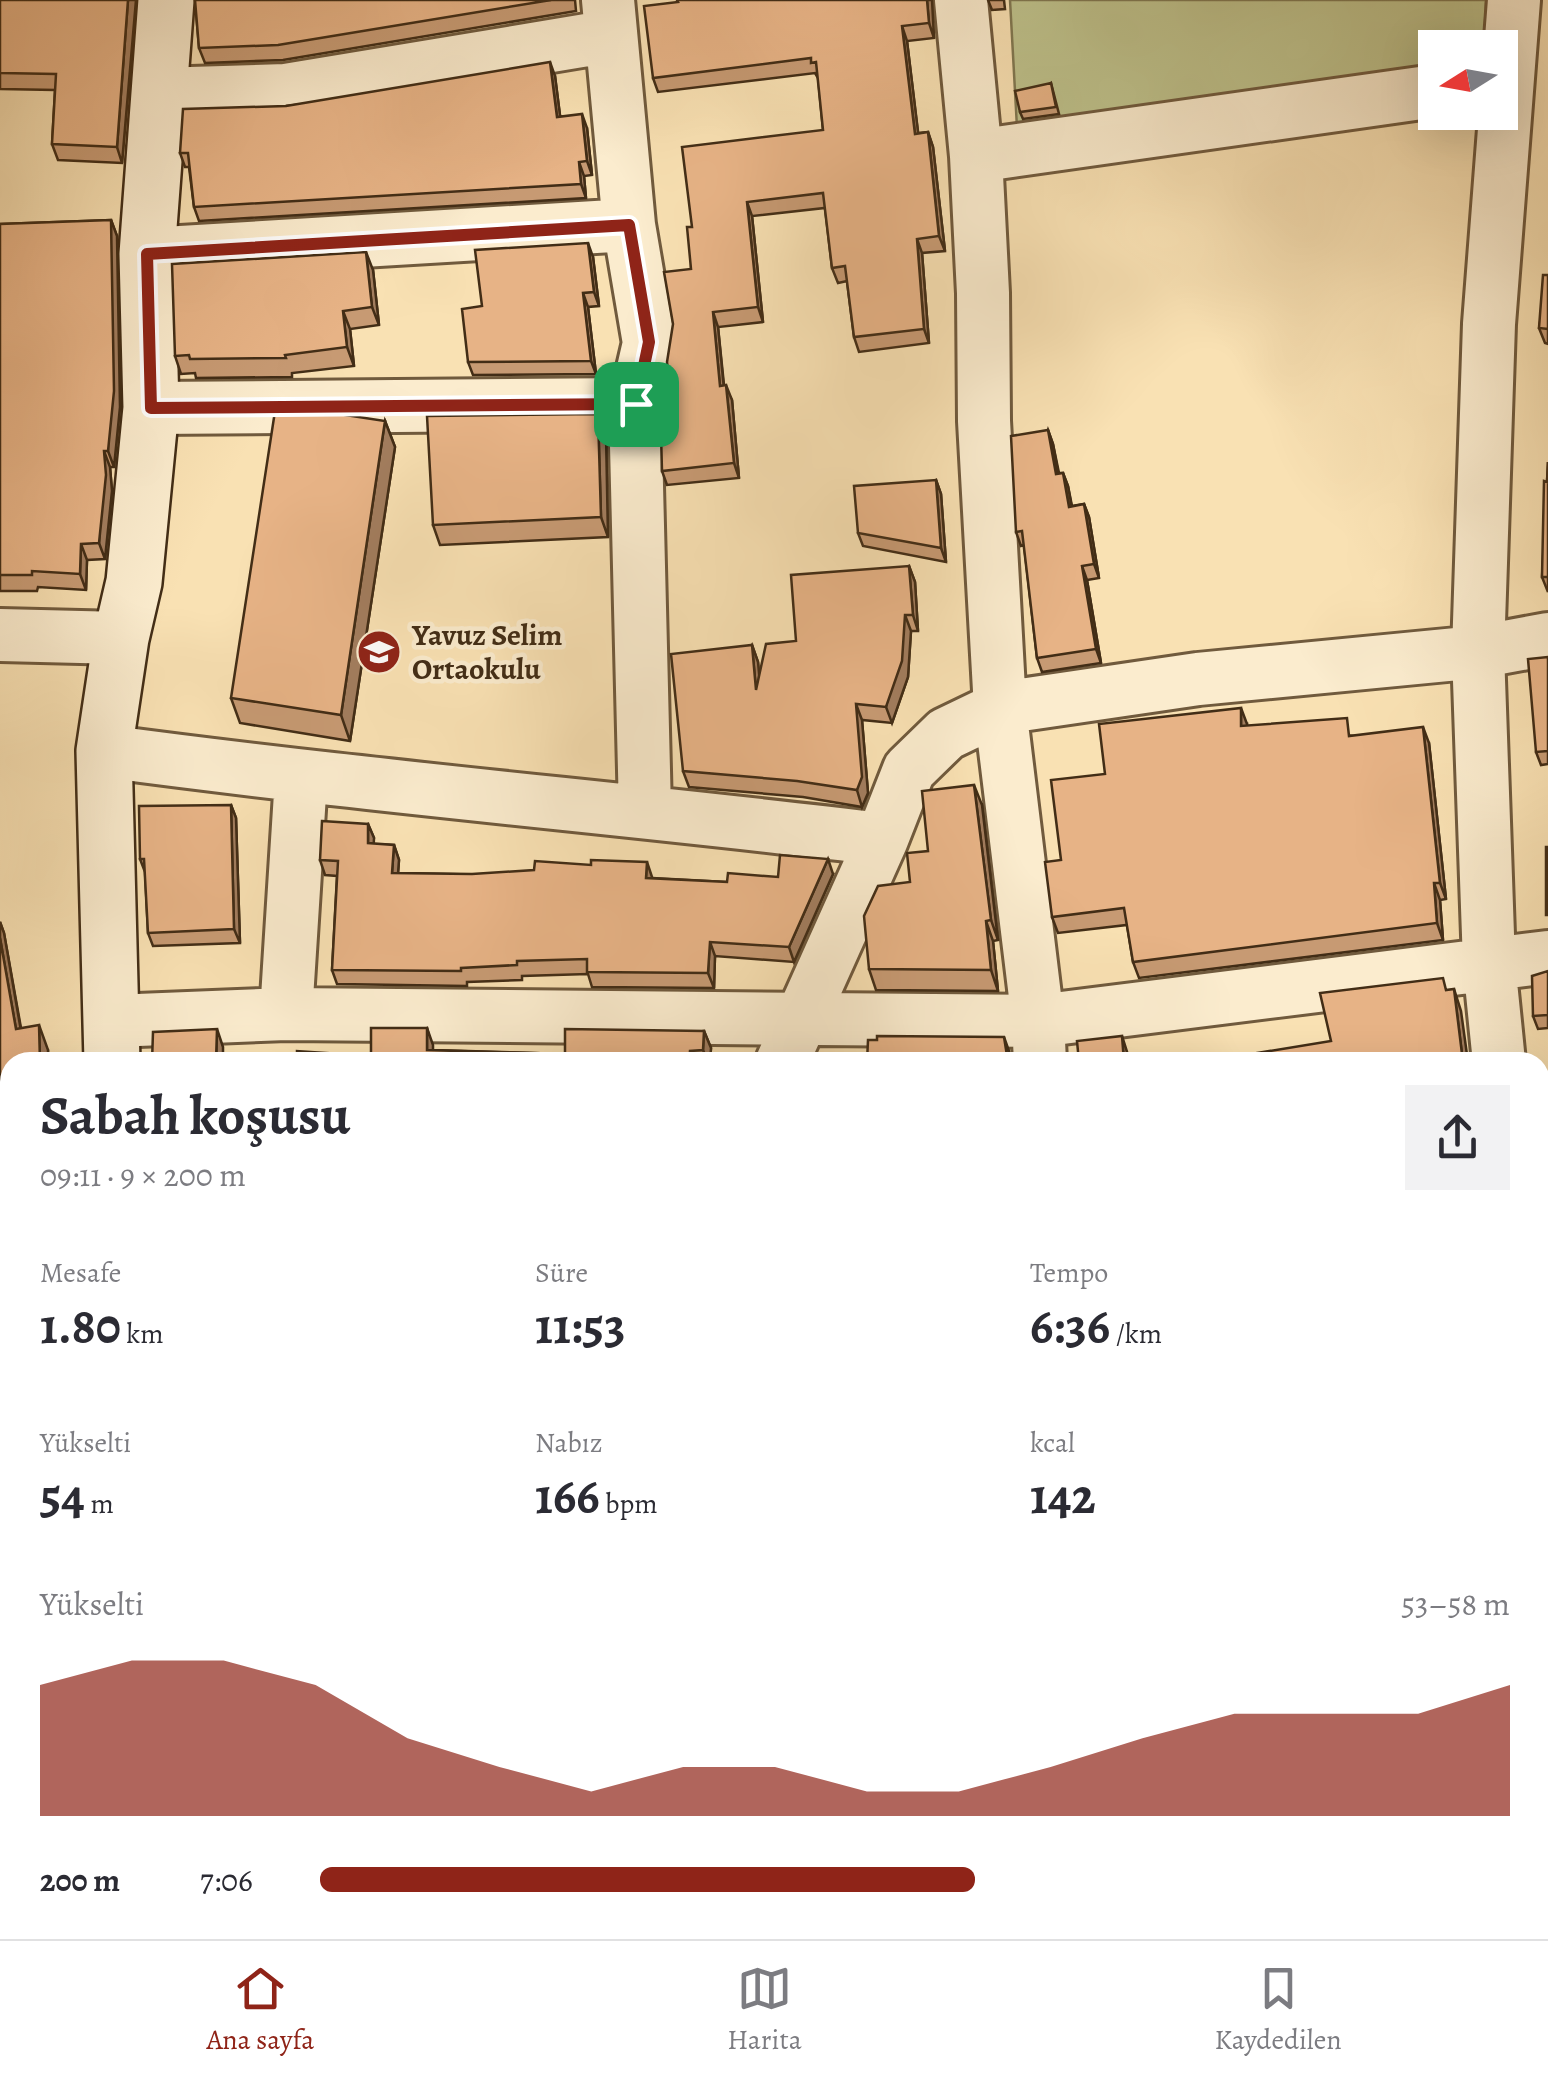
<!DOCTYPE html>
<html lang="tr">
<meta charset="utf-8">
<style>
body{margin:0;font-family:Alegreya,serif;background:#f2f2f3;color:#2b2b33;height:100vh;display:flex;flex-direction:column;font-size:38px;white-space:nowrap}
*{box-sizing:border-box;margin:0}
p{font-size:32px;color:#7c7c81}
.icon{flex:none;width:55px;height:55px;fill:none;stroke:currentColor;stroke-width:2;stroke-linecap:round;stroke-linejoin:round}
.map{position:relative;flex:1;overflow:hidden}
.side{position:absolute;left:0px;top:1052px;width:1550px;height:888px;display:flex;flex-direction:column;background:#fff;border-radius:30px 30px 0 0;box-shadow:0 10px 40px #0002}
.side>*{flex:none}
.needle{width:65px;rotate:259deg}
.buttons{position:absolute;left:1418px;top:30px;display:grid;gap:20px}
.buttons a{display:grid;place-items:center;width:100px;height:100px;border-radius:0px;background:#fff;box-shadow:0 10px 40px #0002;font-size:50px}
.pin{position:absolute;display:grid;place-items:center;width:85px;height:85px;color:#fff;margin:-42px;border-radius:20px;box-shadow:0 5px 15px #0006}
.round{display:grid;place-items:center;flex:none;width:105px;height:105px;border-radius:0px;background:#f2f2f3}
.summary{display:flex;align-items:center;justify-content:space-between;height:170px;padding:0 40px}
h1{font-size:55px;font-weight:700;line-height:75px}
.stats{display:grid;grid-template-columns:repeat(3,1fr);gap:15px;height:170px;padding:10px 40px}
.stats div{display:grid;align-content:center}
.stats b{font-size:50px;font-weight:700}
.stats small{font-size:28px;font-weight:400}
.stats p{font-size:28px}
.chart{height:280px;padding:20px 40px}
.chart p{display:flex;justify-content:space-between}
.chart svg{width:100%;height:180px;margin-top:10px;fill:#8f2418;opacity:.7}
ul{padding:0 40px;list-style:none;font-size:32px}
li{display:grid;grid-template-columns:160px 120px 1fr;align-items:center;height:75px}
li i{height:25px;border-radius:12px;background:#8f2418}
.dock{display:flex;justify-content:space-around;align-items:center;height:140px;border-top:2px solid #e1e1e2;background:#fff;font-size:28px;color:#7c7c81}
.dock a{display:grid;justify-items:center;gap:5px}
.dock .selected{color:#8f2418}
.map>svg:first-child{display:block}
</style>
<div class="map">
<svg width="1548" height="1939" viewBox="0 0 1548 1939">
<rect width="100%" height="100%" fill="#f9e1b3"/>
<filter id="stains"><feTurbulence type="fractalNoise" baseFrequency=".002" numOctaves="4"/><feColorMatrix values="0 0 0 0 .2 0 0 0 0 .09 0 0 0 0 .02 0 0 0 .5 -.17"/></filter>
<radialGradient id="worn" r=".72"><stop offset=".6" stop-color="#630" stop-opacity="0"/><stop offset="1" stop-color="#630" stop-opacity=".3"/></radialGradient>
<path fill="#bec28c" stroke="#807851" stroke-width="2.5" d="M 1010,0 L 1486,0 L 1484,47 L 1435,48 L 1435,67 L 1018,146 Z"/>
<g fill="none" stroke-linecap="round" stroke-linejoin="round">
<defs>
<path id="minor" d="M 608,0 L 629,225 L 649,343 L 635,404 L 645,811
M 961,0 L 976,156 L 983,293 L 984,421 L 1000,708 L 1038,1021 L 1040,1062
M 158,94 L 286,90 L 611,36
M 976,156 L 1435,91
M 147,254 L 629,225
M 151,408 L 635,404
M 0,635 L 121,638
M 104,751 C 363,786 623,808 882,839
M 286,1014 L 301,778
M 113,1021 L 286,1014 L 1038,1021 L 1548,957
M 782,1062 L 882,839 L 909,770 L 946,734 L 1000,708 L 1198,679 L 1478,652 L 1548,639
M 1499,1062 L 1489,963 L 1478,652 L 1489,324 L 1514,0
M 1540,1325 L 1548,1323
M 236,1930 L 237,1939
M 473,1930 L 475,1939
M 684,1930 L 685,1939
M 931,1930 L 933,1939
M 1157,1930 L 1159,1939
M 1401,1930 L 1403,1939
M 5,1939 L 10,1930"/>
<path id="secondary" d="M 112,1062 L 104,751 L 121,638 L 134,582 L 151,408 L 147,254 L 166,0
M 0,1372 L 10,1372
M 0,1415 L 10,1416
M 1540,1438 L 1548,1438
M 0,1476 L 10,1476
M 1540,1501 L 1548,1500
M 0,1532 L 10,1532"/>
</defs>
<use href="#minor" stroke="#705a3d" stroke-width="58"/>
<use href="#secondary" stroke="#422d16" stroke-width="60"/>
<use href="#minor" stroke="#fbecce" stroke-width="52"/>
<use href="#secondary" stroke="#fbecce" stroke-width="55"/>
</g>
<path fill="#c79a73" stroke="#422d16" stroke-width="2.5" d="M 0,0 L 136,0 L 122,163 L 58,160 L 52,144 L 55,90 L 0,89 Z
M 195,0 L 575,0 L 576,11 L 283,60 L 205,63 L 199,48 Z
M 988,0 L 1004,0 L 1005,9 L 992,10 Z
M 678,2 L 931,3 L 934,38 L 907,41 L 918,133 L 928,132 L 933,147 L 945,251 L 922,253 L 929,343 L 859,352 L 854,337 L 847,281 L 838,283 L 832,268 L 825,208 L 752,216 L 763,322 L 718,327 L 724,385 L 732,400 L 739,478 L 667,485 L 662,471 L 663,397 L 670,390 L 691,269 L 692,227 L 823,130 L 818,78 L 815,73 L 658,92 L 653,78 Z
M 555,76 L 560,116 L 587,128 L 592,175 L 584,176 L 586,198 L 199,221 L 194,207 L 189,167 L 185,167 L 180,153 L 286,106 Z
M 1051,83 L 1059,114 L 1023,119 L 1020,112 Z
M 111,220 L 117,236 L 120,407 L 114,467 L 110,467 L 112,491 L 105,559 L 87,560 L 86,590 L 38,587 L 37,591 L 0,591 L 0,224 Z
M 593,257 L 599,306 L 588,307 L 596,374 L 473,375 L 468,362 L 482,306 Z
M 373,270 L 379,325 L 350,329 L 354,366 L 292,373 L 292,377 L 196,378 L 195,373 L 181,374 L 175,356 Z
M 1548,275 L 1548,344 L 1545,343 L 1539,328 Z
M 598,414 L 606,434 L 608,537 L 440,545 L 433,525 Z
M 385,421 L 395,447 L 350,741 L 240,723 L 231,698 Z
M 1048,430 L 1053,444 L 1059,473 L 1063,473 L 1068,486 L 1072,506 L 1084,504 L 1089,517 L 1099,578 L 1087,580 L 1101,663 L 1042,672 L 1037,658 L 1024,545 L 1021,546 L 1016,532 Z
M 1548,462 L 1548,592 L 1542,577 Z
M 936,480 L 941,494 L 946,562 L 863,546 L 858,533 Z
M 909,566 L 915,582 L 918,631 L 911,631 L 908,677 L 892,723 L 862,720 L 868,793 L 862,807 L 803,797 L 689,787 L 683,771 L 752,645 L 758,662 L 759,676 L 796,641 Z
M 1548,657 L 1548,764 L 1541,765 L 1536,752 Z
M 1247,724 L 1247,726 L 1429,743 L 1446,899 L 1440,900 L 1443,940 L 1139,978 L 1133,962 L 1127,925 L 1058,933 L 1052,917 L 1061,860 L 1105,774 Z
M 231,805 L 236,818 L 240,943 L 153,946 L 148,933 L 145,872 L 140,859 Z
M 982,805 L 998,940 L 993,941 L 998,991 L 876,990 L 869,969 L 910,882 L 928,851 Z
M 368,824 L 374,838 L 373,844 L 394,845 L 399,860 L 398,873 L 652,878 L 727,882 L 778,877 L 833,874 L 794,962 L 715,956 L 714,988 L 592,987 L 588,974 L 522,976 L 522,980 L 467,982 L 467,986 L 337,984 L 332,970 L 337,876 L 325,875 L 320,860 Z
M 0,922 L 4,933 L 21,1028 L 48,1050 L 48,1062 L 10,1062 L 10,1267 L 0,1267 Z
M 1548,971 L 1548,1028 L 1538,1029 L 1533,1016 Z
M 427,1028 L 433,1050 L 565,1054 L 704,1031 L 711,1048 L 710,1062 L 297,1062 L 371,1056 Z
M 1540,1586 L 1545,1599 L 1548,1618 L 1548,1667 L 1543,1668 L 1540,1930 Z"/>
<path fill="#a27d5e" stroke="#422d16" stroke-width="2.5" d="M 128,0 L 136,0 L 122,163 L 117,147 Z
M 927,0 L 932,0 L 934,38 L 929,23 Z
M 902,26 L 907,41 L 920,148 L 915,134 Z
M 550,62 L 555,76 L 562,131 L 557,117 Z
M 582,114 L 587,128 L 592,175 L 587,161 Z
M 928,132 L 933,147 L 945,251 L 939,236 Z
M 579,162 L 584,176 L 586,198 L 581,184 Z
M 747,202 L 752,216 L 763,322 L 758,307 Z
M 111,220 L 117,236 L 120,407 L 114,467 L 108,451 Z
M 917,239 L 922,253 L 929,343 L 924,329 Z
M 588,243 L 593,257 L 599,306 L 594,292 Z
M 366,252 L 373,270 L 379,325 L 372,307 Z
M 583,293 L 588,307 L 596,374 L 591,361 Z
M 343,311 L 350,329 L 354,366 L 347,347 Z
M 713,312 L 718,327 L 725,400 L 720,386 Z
M 726,385 L 732,400 L 739,478 L 734,463 Z
M 598,414 L 606,434 L 608,537 L 601,517 Z
M 385,421 L 395,447 L 350,741 L 341,715 Z
M 1048,430 L 1053,444 L 1061,488 L 1056,474 Z
M 104,451 L 110,467 L 112,491 L 105,559 L 99,543 Z
M 1063,473 L 1068,486 L 1074,520 L 1069,507 Z
M 936,480 L 941,494 L 946,562 L 941,548 Z
M 1084,504 L 1089,517 L 1099,578 L 1094,564 Z
M 81,544 L 87,560 L 86,590 L 80,574 Z
M 909,566 L 915,582 L 918,631 L 913,615 Z
M 1082,566 L 1087,580 L 1101,663 L 1096,649 Z
M 905,615 L 911,631 L 908,677 L 892,723 L 886,707 Z
M 752,645 L 758,662 L 762,706 L 756,690 Z
M 856,704 L 862,720 L 868,793 L 862,807 L 857,790 Z
M 1241,708 L 1247,724 L 1247,742 L 1241,726 Z
M 1423,727 L 1429,743 L 1446,899 L 1440,883 Z
M 974,785 L 982,805 L 998,940 L 991,920 Z
M 231,805 L 236,818 L 240,943 L 234,929 Z
M 368,824 L 374,838 L 373,858 L 368,843 Z
M 394,845 L 399,860 L 397,887 L 392,873 Z
M 828,859 L 833,874 L 794,962 L 789,947 Z
M 647,862 L 652,877 L 652,893 L 646,878 Z
M 1434,883 L 1440,900 L 1443,940 L 1437,923 Z
M 986,921 L 993,941 L 998,991 L 991,970 Z
M 0,922 L 4,933 L 25,1054 L 16,1029 L 0,938 Z
M 710,942 L 715,956 L 714,988 L 708,973 Z
M 1454,989 L 1461,1011 L 1468,1062 L 1463,1062 Z
M 39,1025 L 48,1050 L 48,1062 L 40,1062 Z
M 427,1028 L 433,1045 L 433,1062 L 427,1050 Z
M 217,1029 L 223,1047 L 223,1062 L 216,1062 Z
M 704,1031 L 711,1048 L 710,1062 L 708,1062 L 703,1050 Z
M 1122,1036 L 1129,1058 L 1130,1062 L 1124,1062 Z
M 1004,1037 L 1009,1051 L 1011,1062 L 1008,1062 Z
M 1540,1586 L 1545,1599 L 1548,1618 L 1548,1638 Z
M 1540,1660 L 1548,1697 L 1548,1716 L 1540,1672 Z"/>
<path fill="#e7b386" stroke="#422d16" stroke-width="2.5" d="M 0,0 L 128,0 L 117,147 L 52,144 L 56,74 L 0,73 Z
M 195,0 L 551,0 L 278,45 L 199,48 Z
M 677,0 L 927,0 L 929,23 L 902,26 L 915,134 L 928,132 L 939,236 L 917,239 L 924,329 L 854,337 L 845,266 L 832,268 L 823,193 L 747,202 L 758,307 L 713,312 L 720,386 L 726,385 L 734,463 L 662,471 L 660,398 L 663,397 L 662,391 L 670,390 L 667,362 L 673,324 L 664,272 L 691,269 L 687,227 L 692,227 L 682,147 L 823,130 L 816,62 L 811,63 L 811,58 L 653,78 L 644,6 L 678,2 Z
M 550,62 L 557,117 L 582,114 L 587,161 L 579,162 L 581,184 L 194,207 L 188,153 L 180,153 L 183,109 L 286,106 Z
M 1051,83 L 1056,107 L 1020,112 L 1015,91 Z
M 111,220 L 114,391 L 108,451 L 104,451 L 106,475 L 99,543 L 81,544 L 80,574 L 32,571 L 32,575 L 0,575 L 0,224 Z
M 588,243 L 594,292 L 583,293 L 591,361 L 468,362 L 462,309 L 482,306 L 475,250 Z
M 366,252 L 372,307 L 343,311 L 347,347 L 285,355 L 286,358 L 190,359 L 189,355 L 175,356 L 172,264 Z
M 1543,275 L 1548,275 L 1548,329 L 1539,328 Z
M 275,411 L 319,411 L 385,421 L 341,715 L 231,698 Z
M 598,414 L 601,517 L 433,525 L 427,416 Z
M 1048,430 L 1056,474 L 1063,473 L 1069,507 L 1084,504 L 1094,564 L 1082,566 L 1096,649 L 1037,658 L 1022,531 L 1016,532 L 1011,436 Z
M 1548,462 L 1548,577 L 1542,577 L 1544,481 L 1547,482 Z
M 936,480 L 941,548 L 858,533 L 854,486 Z
M 909,566 L 913,615 L 905,615 L 902,661 L 886,707 L 856,704 L 862,777 L 857,790 L 797,781 L 683,771 L 671,654 L 752,645 L 756,690 L 766,644 L 796,641 L 791,575 Z
M 1548,657 L 1548,751 L 1536,752 L 1528,659 Z
M 1241,708 L 1241,726 L 1347,718 L 1349,736 L 1423,727 L 1440,883 L 1434,883 L 1437,923 L 1133,962 L 1124,908 L 1052,917 L 1045,862 L 1061,860 L 1051,780 L 1105,774 L 1099,724 Z
M 974,785 L 991,920 L 986,921 L 991,970 L 869,969 L 864,916 L 878,886 L 910,882 L 907,853 L 928,851 L 922,791 Z
M 231,805 L 234,929 L 148,933 L 144,859 L 140,859 L 139,806 Z
M 322,821 L 368,824 L 368,843 L 394,845 L 392,873 L 472,874 L 534,870 L 535,861 L 591,865 L 591,860 L 647,862 L 646,878 L 727,882 L 728,873 L 778,877 L 780,855 L 828,859 L 789,947 L 710,942 L 708,973 L 587,972 L 587,959 L 517,961 L 517,965 L 461,968 L 461,971 L 332,970 L 338,861 L 320,860 Z
M 1546,847 L 1548,847 L 1548,915 L 1546,915 Z
M 0,938 L 16,1029 L 39,1025 L 40,1062 L 10,1062 L 10,1243 L 0,1242 Z
M 1548,971 L 1548,1015 L 1533,1016 L 1532,976 Z
M 1443,978 L 1446,990 L 1454,989 L 1463,1062 L 1198,1062 L 1258,1057 L 1257,1053 L 1331,1041 L 1320,993 Z
M 371,1028 L 427,1028 L 427,1050 L 565,1054 L 565,1029 L 704,1031 L 703,1050 L 690,1051 L 689,1062 L 297,1062 L 297,1051 L 371,1056 Z
M 217,1029 L 216,1062 L 152,1062 L 153,1032 Z
M 877,1036 L 1004,1037 L 1008,1062 L 867,1062 L 868,1040 L 877,1040 Z
M 1122,1036 L 1124,1062 L 1079,1062 L 1077,1041 Z
M 1540,1592 L 1548,1638 L 1548,1647 L 1540,1649 Z
M 1540,1672 L 1548,1716 L 1548,1939 L 1420,1939 L 1424,1930 L 1540,1930 Z
M 27,1930 L 203,1930 L 207,1939 L 20,1939 Z
M 258,1930 L 442,1930 L 446,1939 L 253,1939 Z
M 497,1930 L 652,1930 L 655,1939 L 491,1939 Z
M 706,1930 L 900,1930 L 904,1939 L 701,1939 Z
M 955,1930 L 1126,1930 L 1130,1939 L 949,1939 Z
M 1181,1930 L 1369,1930 L 1376,1939 L 1175,1939 Z"/>
<g fill="none" stroke-linecap="round" stroke-linejoin="round">
<defs>
<path id="route" d="M 629,225 L 649,342 L 636,404 L 151,408 L 147,254 Z"/>
</defs>
<use href="#route" stroke="#fff" stroke-width="20"/>
<use href="#route" stroke="#8f2418" stroke-width="12"/>
</g>
<defs>
<symbol id="school-disc" viewBox="-11 -11 22 22"><circle r="9.5" fill="#8f2418" stroke="#fbecce"/><path d="M0-5L7-2L0 1L-7-2ZM-4 1L0 2.5L4 1V4Q0 6-4 4Z" fill="#fff"/></symbol>
</defs>
<g fill-rule="evenodd">
<use href="#school-disc" x="354" y="627" width="50" height="50"/>
</g>
<g text-anchor="middle" dominant-baseline="central" stroke-width="9" stroke-linejoin="round" paint-order="stroke">
<g font-size="30" font-weight="bold" fill="#422d16" stroke="#fbecce" text-anchor="start">
<text x="412" y="635">Yavuz Selim<tspan x="412" dy="34">Ortaokulu</tspan></text>
</g>
</g>
<rect width="100%" height="100%" filter="url(#stains)"/>
<rect width="100%" height="100%" fill="url(#worn)"/>
</svg>
<div class="buttons">
<a><svg class="needle" viewBox="-14 -14 28 28"><path d="M0-13l5 13h-10z" fill="#e53935"/><path d="M0 13l5-13h-10z" fill="#7c7c81"/></svg></a>
</div>
<div class="pin" style="left:636px;top:404px;background:#1e9e55"><svg class="icon" aria-label="arrive" viewBox="0 0 24 24"><path d="M6 21V4h12l-3 4 3 4H6"/></svg></div>
<section class="side">
<div class="summary"><div><h1>Sabah koşusu</h1><p>09:11 · 9 × 200 m</p></div><a class="round"><svg class="icon" aria-label="share" viewBox="0 0 24 24"><path d="M12 15V3M7 8l5-5 5 5M5 13v7h14v-7"/></svg></a></div>
<div class="stats">
<div><p>Mesafe</p><b>1.80<small> km</small></b></div>
<div><p>Süre</p><b>11:53</b></div>
<div><p>Tempo</p><b>6:36<small> /km</small></b></div>
</div>
<div class="stats">
<div><p>Yükselti</p><b>54<small> m</small></b></div>
<div><p>Nabız</p><b>166<small> bpm</small></b></div>
<div><p>kcal</p><b>142</b></div>
</div>
<div class="chart"><p><span>Yükselti</span>53–58 m</p>
<svg viewBox="0 0 160 44" preserveAspectRatio="none"><path d="M0 44V12L10 6L20 6L30 12L40 25L50 32L60 38L70 32L80 32L90 38L100 38L110 32L120 25L130 19L140 19L150 19L160 12V44z"/></svg>
</div>
<ul>
<li><b>200 m</b>7:06<i style="width:55%"></i></li>
</ul>
</section>
</div>
<nav class="dock">
<a class="selected"><svg class="icon" aria-label="home" viewBox="0 0 24 24"><path d="M3 11l9-7 9 7M6 9v11h12V9"/></svg>Ana sayfa</a>
<a><svg class="icon" aria-label="map" viewBox="0 0 24 24"><path d="M3 6l6-2 6 2 6-2v14l-6 2-6-2-6 2zM9 4v14M15 6v14"/></svg>Harita</a>
<a><svg class="icon" aria-label="saved" viewBox="0 0 24 24"><path d="M7 4h10v16l-5-4-5 4z"/></svg>Kaydedilen</a>
</nav>
